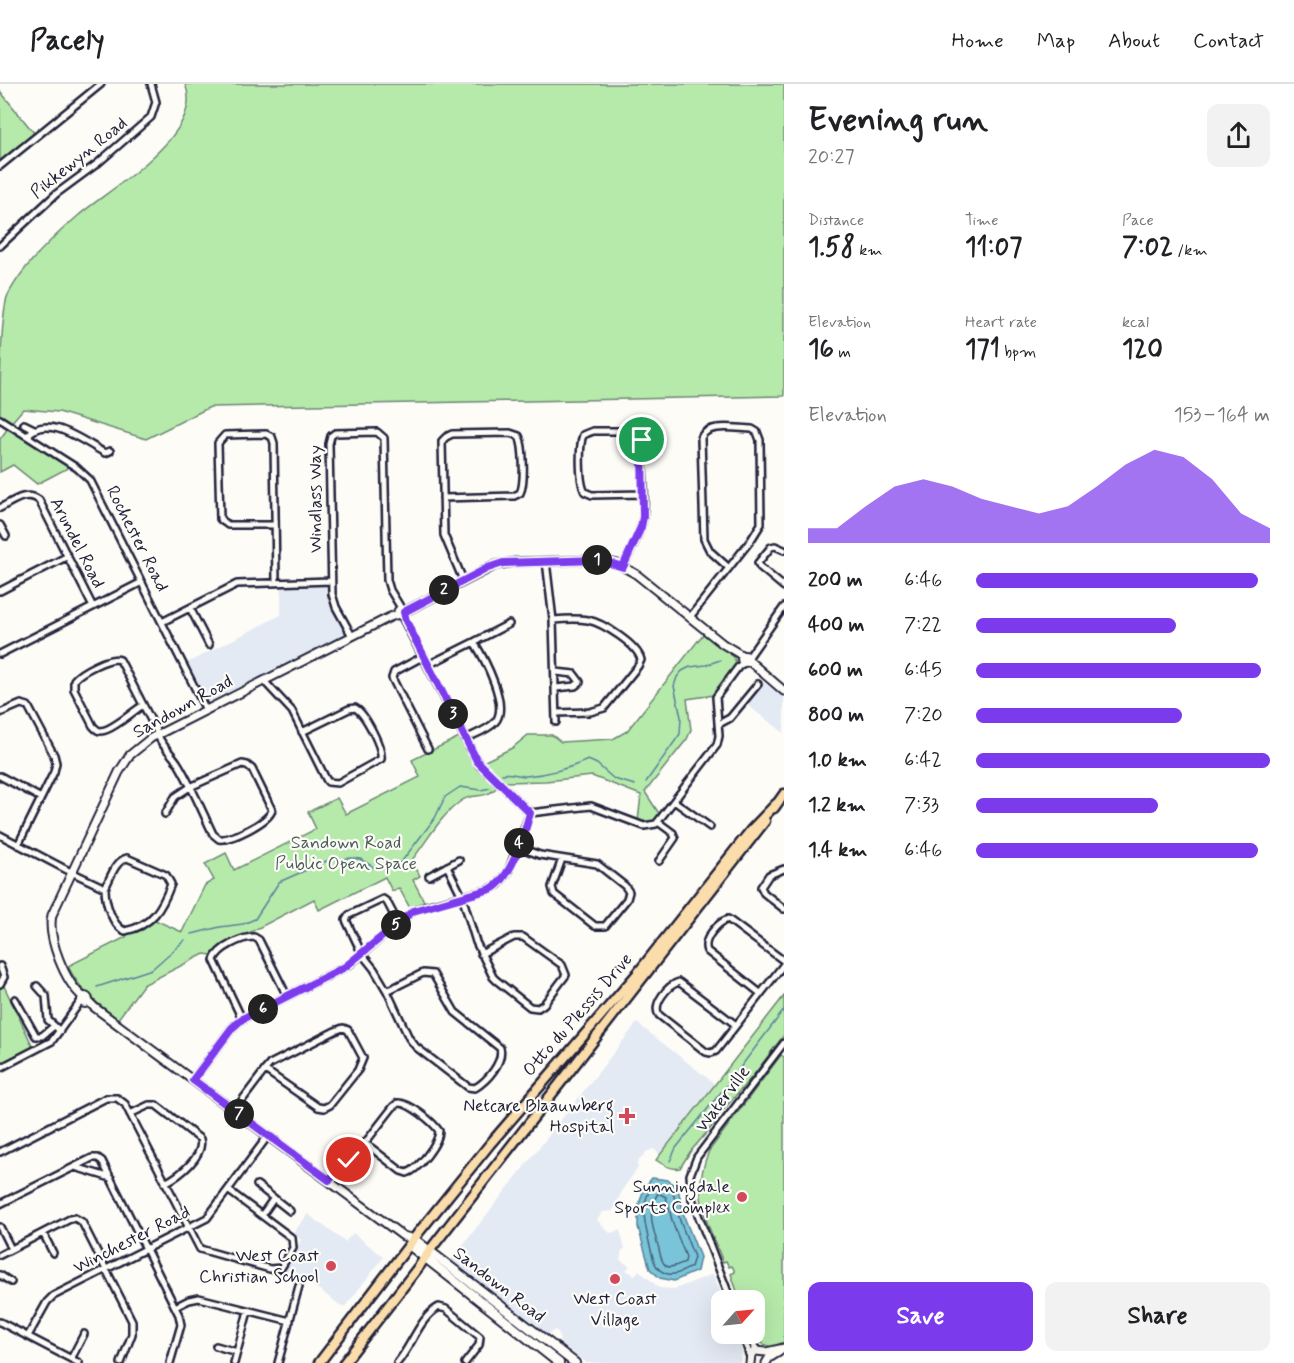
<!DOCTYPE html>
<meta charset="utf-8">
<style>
body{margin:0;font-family:Mynerve,sans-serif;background:#f2f2f2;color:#202124;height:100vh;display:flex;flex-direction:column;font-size:22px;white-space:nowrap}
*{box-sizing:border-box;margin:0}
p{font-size:20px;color:#757577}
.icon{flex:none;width:33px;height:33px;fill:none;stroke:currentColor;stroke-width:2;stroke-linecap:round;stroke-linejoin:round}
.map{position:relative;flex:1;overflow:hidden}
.side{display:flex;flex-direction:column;background:#fff;width:510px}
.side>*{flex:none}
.needle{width:39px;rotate:63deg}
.controls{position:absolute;left:711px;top:1206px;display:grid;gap:12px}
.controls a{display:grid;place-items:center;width:54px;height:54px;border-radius:12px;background:#fff;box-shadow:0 6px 24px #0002;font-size:30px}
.pin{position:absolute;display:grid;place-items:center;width:51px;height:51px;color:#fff;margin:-26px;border:3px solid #fff;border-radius:50%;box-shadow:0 2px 6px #0007}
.km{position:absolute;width:30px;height:30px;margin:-15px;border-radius:50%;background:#222;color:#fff;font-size:16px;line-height:30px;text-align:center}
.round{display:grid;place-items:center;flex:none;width:63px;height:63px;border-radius:12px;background:#f2f2f2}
.headline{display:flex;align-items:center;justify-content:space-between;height:102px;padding:0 24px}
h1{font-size:33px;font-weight:700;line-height:45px}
.metrics{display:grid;grid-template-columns:repeat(3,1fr);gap:9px;height:102px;padding:6px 24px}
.metrics div{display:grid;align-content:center}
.metrics b{font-size:26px;font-weight:700}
.metrics small{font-size:16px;font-weight:400}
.metrics p{font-size:16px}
.chart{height:168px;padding:12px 24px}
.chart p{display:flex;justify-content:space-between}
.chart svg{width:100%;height:108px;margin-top:6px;fill:#7c3aed;opacity:.7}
.action{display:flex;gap:12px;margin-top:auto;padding:12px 24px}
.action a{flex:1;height:69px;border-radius:12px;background:#7c3aed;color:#fff;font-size:24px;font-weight:700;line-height:69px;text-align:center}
.action a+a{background:#f2f2f2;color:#202124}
ul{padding:0 24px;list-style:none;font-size:20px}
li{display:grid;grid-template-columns:96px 72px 1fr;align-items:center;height:45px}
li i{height:15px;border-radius:8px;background:#7c3aed}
header{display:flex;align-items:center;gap:36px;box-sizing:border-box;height:84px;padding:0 30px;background:#fff;border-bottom:2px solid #e0e0e0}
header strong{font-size:28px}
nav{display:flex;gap:33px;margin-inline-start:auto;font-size:21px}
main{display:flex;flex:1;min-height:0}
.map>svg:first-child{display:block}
</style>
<header>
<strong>Pacely</strong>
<nav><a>Home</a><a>Map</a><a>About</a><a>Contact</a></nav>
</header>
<main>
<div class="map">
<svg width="784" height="1279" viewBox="0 0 784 1279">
<rect width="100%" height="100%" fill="#fdfcf7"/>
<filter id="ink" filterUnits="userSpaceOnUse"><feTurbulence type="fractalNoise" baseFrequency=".0167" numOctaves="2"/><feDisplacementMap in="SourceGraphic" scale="12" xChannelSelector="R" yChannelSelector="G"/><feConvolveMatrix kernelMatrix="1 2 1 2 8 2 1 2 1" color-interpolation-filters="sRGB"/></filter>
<g filter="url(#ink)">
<path fill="#e4eaf4" d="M 281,498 L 331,498 L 332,510 L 351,553 L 206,626 L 183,581 L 281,531 Z
M 763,598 L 784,613 L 784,649 L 746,620 Z
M 637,939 L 715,1000 L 660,1070 L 653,1065 L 646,1068 L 637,1079 L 638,1084 L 624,1103 L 613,1127 L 603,1128 L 597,1136 L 610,1149 L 620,1146 L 625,1165 L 622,1166 L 620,1176 L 630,1182 L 626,1186 L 635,1191 L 639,1186 L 659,1204 L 675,1205 L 713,1190 L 724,1216 L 722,1216 L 722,1250 L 737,1250 L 742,1265 L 740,1279 L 587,1279 L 560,1260 L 559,1249 L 555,1246 L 548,1250 L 543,1248 L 451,1176 Z
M 308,1130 L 345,1158 L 353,1149 L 384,1173 L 344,1224 L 314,1202 L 280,1192 L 301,1156 L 293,1149 Z"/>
<path fill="#b6eaab" stroke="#6c8673" stroke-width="1.5" d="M 185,0 L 784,0 L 784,312 L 210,323 L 146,355 L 59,328 L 23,325 L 11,339 L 0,332 C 0,301 0,240 7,213 C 21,184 54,152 79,131 C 109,105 207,49 185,0 Z
M 0,7 L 34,49 L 0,77 Z
M 8,344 L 68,382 L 66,385 L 37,400 L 13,381 L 0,388 L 0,355 Z
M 704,549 L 734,573 L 737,582 L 714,611 L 687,615 L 691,646 L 687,655 L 645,708 L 660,731 C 653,740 649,741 638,737 L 641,711 L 592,692 L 546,697 L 504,698 L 483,678 L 512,664 L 528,651 L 552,651 L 561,658 L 613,655 L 627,647 Z
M 459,653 L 476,684 L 498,702 C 484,718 474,707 461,717 C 441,731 427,757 412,776 L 420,792 L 413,796 L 425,819 L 411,826 L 399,804 L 392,807 L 385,793 L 319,826 L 314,815 L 216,866 L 212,871 L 204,870 L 143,901 L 118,935 C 96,919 80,907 68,882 L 126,853 L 127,850 L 155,836 L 182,848 L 205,801 L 214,796 L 205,780 L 226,769 L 234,786 L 316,745 L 308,728 L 337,714 L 346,730 L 420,693 L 412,676 Z
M 4,902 L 33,963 L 2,979 L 0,974 L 0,903 Z
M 784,912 L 784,951 L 756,988 L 720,1030 L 714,1040 L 690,1068 L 680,1084 C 672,1086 663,1081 656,1076 Z
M 781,971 L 784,973 L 784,1258 L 771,1263 L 756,1257 L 753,1250 L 754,1216 L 740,1216 L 731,1190 L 735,1188 L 732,1182 L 729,1183 L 726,1177 L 723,1178 C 707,1137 690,1111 709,1067 Z"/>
<path fill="#7ac4d9" stroke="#57839a" stroke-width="1.5" d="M 652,1094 L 668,1096 L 678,1105 L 685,1135 L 700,1173 L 697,1187 L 674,1197 L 660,1194 L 650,1185 L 638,1143 L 638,1124 L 644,1104 Z"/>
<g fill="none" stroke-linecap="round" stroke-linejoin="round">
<path stroke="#45637a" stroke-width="1.5" d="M 655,1100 L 665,1102 L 673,1108 L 680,1137 L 694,1173 L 691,1183 C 683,1187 674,1193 665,1189 C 654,1185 653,1173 650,1162 C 645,1142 638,1117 655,1100 Z
M 658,1109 L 666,1113 L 673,1140 L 686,1173 L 685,1178 C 679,1180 672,1185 666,1182 C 661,1178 660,1170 659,1165 C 653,1144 646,1129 658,1109 Z"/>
<path stroke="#57839a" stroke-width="1.5" d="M 502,690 C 510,688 518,692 526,692 C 549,690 568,685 588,676 L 597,680 L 614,695 L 635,701
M 646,698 L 680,650 L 681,633 L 674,602 L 677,593 L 682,587 L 690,583 L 706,581 L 720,576
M 396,781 L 402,777 L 435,734 L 445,713 L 460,703 L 481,706 L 490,704
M 192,850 L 220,843 L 243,840 L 255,835 L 279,798 L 329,776 L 352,774 L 360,775 L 375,784 L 385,784
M 97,903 L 152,885 L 185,856
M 670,1077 L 676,1064 L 726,1002 L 784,926"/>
<defs>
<path id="minor" d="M 0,82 L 101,0
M 0,162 L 56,110 L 98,79 L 151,33 L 156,18 L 151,0
M 0,335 L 77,384 L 90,396 L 206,626
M 24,340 L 34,345
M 27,352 C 47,328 84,358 105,369 L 110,367
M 443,414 L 514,412 L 520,409 C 525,400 524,362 519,352 L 510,349 L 452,350 L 446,353 L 442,357 L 444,451 L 463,496
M 0,424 C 12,418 26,406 39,416 L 93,523
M 0,441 L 6,452
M 275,441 L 228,441 L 220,435 L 218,359 L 225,351 L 266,350 L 272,353 L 274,359 L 276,498
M 784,466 L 775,462 L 771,463 L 758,479 L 760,483 L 784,503
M 546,477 L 553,536 L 556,638
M 623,483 C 629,469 638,454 642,439 C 647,421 642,379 642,359 L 641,354 L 634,347 L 593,347 L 583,351 C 579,362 579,399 585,408 L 592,411 L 643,410
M 0,507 L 68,472
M 190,524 L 209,561
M 690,533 L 751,456 L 761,440 L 760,356 L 757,348 L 752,345 C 738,345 707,338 701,354 L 704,455 L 710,467 L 729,484
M 553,536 C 564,535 577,534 588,536 C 603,539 638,561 641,576 L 638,582 L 604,624 L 590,628 L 556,629
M 162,538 L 237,500 L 331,497
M 352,552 L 336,523 L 332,510 L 329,360 L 331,352 L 335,349 L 377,348 L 384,354 L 387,496 L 390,506 L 401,524
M 474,558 L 509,540
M 0,570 L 142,498
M 424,572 L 394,588 L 392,594 L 428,665
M 748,574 L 784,523
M 428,581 L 474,558 C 484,574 510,622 495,638 C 488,646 475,650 465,655
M 556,588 L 574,590 L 580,598 L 575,602 L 556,604
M 264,597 L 292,627 L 326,695 L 328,698 L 338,699 L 381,675 C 383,664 365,629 355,624 L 349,625 L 302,648
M 143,621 C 134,627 111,647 101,647 C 97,647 96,645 93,642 L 74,605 L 74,596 C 80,588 110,572 120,576 L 156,646 C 159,660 172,669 179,681 C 192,703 202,727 213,750 L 219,755 C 230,757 269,738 272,726 L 252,685 L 247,681 L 242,680 L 190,703 L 175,713 L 165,730
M 0,629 L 21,620 L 28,622 L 54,671 L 56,679 L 54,688 L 18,761
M 719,640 L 730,634 L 758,600
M 0,692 L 41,714
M 674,717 L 710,743
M 530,729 L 591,722 L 644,742 L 656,740 L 717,661 L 719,652 L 716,613 L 739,582 L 744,579
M 658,738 L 673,749 L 675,754 L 659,777
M 0,751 L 67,786 L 105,804 C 111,793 115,777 127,774 L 166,791 L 171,800 C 162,824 152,842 125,847 C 112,842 105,818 105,804
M 518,763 L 540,771 L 597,780 L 625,802 L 629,808 L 627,815 L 605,842 L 595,842 L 554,810 L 552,803 L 562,775
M 447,782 L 462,812 L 476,858 L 493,893 L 496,896 L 530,923 L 538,924 L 544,920 L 566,891 L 562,881 L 523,853 L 514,853 L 481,870
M 784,785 L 769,791 L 761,803 L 764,809 L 784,825
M 429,792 L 459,776
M 0,882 L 4,893 L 0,900
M 37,902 L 46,912 L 48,936 L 60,947
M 387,907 L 423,889 L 433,890 L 455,928 L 500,964 C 504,978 487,997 475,1004 L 468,1003 L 416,963 L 409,954 L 387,907 L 374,885 L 362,870 L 346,836 L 349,831 L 383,815 L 387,818 L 398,839
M 760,909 L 707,867 C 702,856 717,839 728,835 L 784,877
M 15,915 L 36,952 L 42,952 L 54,942
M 242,935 L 214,876 C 218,864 242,853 254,853 L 259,856 L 287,912
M 736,941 L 679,898 C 668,901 652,920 659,931 L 706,968 L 711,969 L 716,967 L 784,880
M 0,984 L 52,957 L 81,917
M 193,996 L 232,944 L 242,935 L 349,881 L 413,827 L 425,822 L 487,806 L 498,801 L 508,788 L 530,729 L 477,677 L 401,531
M 234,1027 L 265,986 L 270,980 L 335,947 L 343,944 L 348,946 L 363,974 L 358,986 L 330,1021 L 324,1024 L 318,1023 L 265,986
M 130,1030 L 149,1021 L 156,1021 L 200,1055 C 205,1072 179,1092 165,1099
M 0,1068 L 106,1014 L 117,1014 L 125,1020 L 200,1165 L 270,1185 L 281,1184 L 293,1164 L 292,1154 L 228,1106
M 75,1083 L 111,1094
M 329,1097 L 365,1059 L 393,1023 L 398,1019 C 409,1018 433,1038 439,1047 C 439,1059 418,1086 407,1089 L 401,1087 L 365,1059
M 257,1101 L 290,1127
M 0,1120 L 92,1074 L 98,1074 L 102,1077 L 179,1231 L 181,1241 L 170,1279
M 262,1131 L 274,1114
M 0,1143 L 11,1165
M 43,1149 L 53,1169
M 0,1171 L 70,1135 L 75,1134 L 82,1138 L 132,1237 L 132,1250 L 121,1279
M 0,1191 L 11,1198
M 731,1216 L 692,1115 L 690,1091 L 697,1073 L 784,959
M 175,1223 L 189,1216 L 199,1214 L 290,1237
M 0,1238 L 79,1279
M 743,1250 L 750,1273
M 746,1251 L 758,1267
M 28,1252 L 47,1218 L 53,1212 L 207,1134 L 268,1052
M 216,1262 L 237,1268
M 71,1275 L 84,1250
M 234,1279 L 248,1227
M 278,1279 L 299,1202
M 397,1279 C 412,1262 419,1234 439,1223 L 446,1225 L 480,1253 L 479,1261 L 465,1279"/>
<path id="tertiary" d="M398 528a3 3 0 1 1 6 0a3 3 0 1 1-6 0Z
M 404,528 L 496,481 L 515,478 L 600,476 L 618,480 L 636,490 L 723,560 L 743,572
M741.5 575a3.5 3.5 0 1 1 7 0a3.5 3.5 0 1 1-7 0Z
M 748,576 L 784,607
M81.5 916a3.5 3.5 0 1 1 7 0a3.5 3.5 0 1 1-7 0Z
M 83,913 C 65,898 47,854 52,831 L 119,688 L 130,671 L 151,654 L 390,533 L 399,530
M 88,917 L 94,923 L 403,1152 L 414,1155
M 750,1279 L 751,1271 L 755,1267 L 766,1268 L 784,1264
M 766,1279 L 769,1274 L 779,1268"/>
<path id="secondary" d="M 414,1155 L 575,1279
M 409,1161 L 559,1279"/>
<path id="primary" d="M 774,724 L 784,710
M 319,1279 L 419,1148 L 490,1060 L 637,890 L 751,746 L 776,720
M 344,1279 L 420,1181 L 430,1166 L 765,737"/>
</defs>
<use href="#minor" stroke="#22223b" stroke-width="10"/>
<use href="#tertiary" stroke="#22223b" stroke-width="11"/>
<use href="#secondary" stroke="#22223b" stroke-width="12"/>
<use href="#primary" stroke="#22223b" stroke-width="13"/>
<use href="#minor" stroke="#fdfcf7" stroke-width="5"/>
<use href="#tertiary" stroke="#fdfcf7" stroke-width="7"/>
<use href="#secondary" stroke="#fdfcf7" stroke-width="8"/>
<use href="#primary" stroke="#faddab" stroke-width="8"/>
</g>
</g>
<g fill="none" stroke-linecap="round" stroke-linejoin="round" filter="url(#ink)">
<defs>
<path id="route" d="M 349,1076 L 329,1096 L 193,996 L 232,944 L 242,935 L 345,883 L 413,827 L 491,805 C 512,794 524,751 530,729 L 477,677 L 406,537 L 404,528 L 488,484 L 503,479 L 600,476 L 623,483 L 641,443 L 643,433 L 642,356"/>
</defs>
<use href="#route" stroke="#fff" stroke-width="12"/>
<use href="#route" stroke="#7c3aed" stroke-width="8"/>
</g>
<g fill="#d1495b" stroke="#fdfcf7" stroke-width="2">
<path d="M624 1023h6v6h6v6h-6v6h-6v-6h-6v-6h6z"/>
<circle cx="742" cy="1113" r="6"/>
<circle cx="331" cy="1182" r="6"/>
<circle cx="615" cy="1195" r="6"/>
</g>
<g text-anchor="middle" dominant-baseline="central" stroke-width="4.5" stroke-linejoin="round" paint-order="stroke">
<g font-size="18" fill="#22223b" stroke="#fdfcf7">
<text transform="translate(79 74) rotate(-39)">Pikkewyn Road</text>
<text transform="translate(316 415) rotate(-90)">Windlass Way</text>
<text transform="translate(137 455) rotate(63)">Rochester Road</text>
<text transform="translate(77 459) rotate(63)">Arundel Road</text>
<text transform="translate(183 623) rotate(-29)">Sandown Road</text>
<text transform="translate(578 931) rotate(-49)">Otto du Plessis Drive</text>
<text transform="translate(723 1015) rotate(-53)">Waterville</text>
<text transform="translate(132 1156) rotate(-27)">Winchester Road</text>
<text transform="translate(499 1201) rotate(38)">Sandown Road</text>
</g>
<g font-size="18" fill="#4e5e5d" stroke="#fdfcf7">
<text x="346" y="759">Sandown Road<tspan x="346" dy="21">Public Open Space</tspan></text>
</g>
<g font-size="18" fill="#22223b" stroke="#fdfcf7" text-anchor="end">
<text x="614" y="1022">Netcare Blaauwberg<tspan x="614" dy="21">Hospital</tspan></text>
<text x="730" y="1103">Sunningdale<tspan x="730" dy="21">Sports Complex</tspan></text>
<text x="319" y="1172">West Coast<tspan x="319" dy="21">Christian School</tspan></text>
<text x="615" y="1215" text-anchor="middle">West Coast<tspan x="615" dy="21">Village</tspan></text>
</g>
</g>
</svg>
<div class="controls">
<a><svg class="needle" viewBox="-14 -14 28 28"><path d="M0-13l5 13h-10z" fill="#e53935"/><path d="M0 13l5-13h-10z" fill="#757577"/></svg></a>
</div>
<div class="pin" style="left:642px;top:356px;background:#1e9e55"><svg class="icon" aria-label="arrive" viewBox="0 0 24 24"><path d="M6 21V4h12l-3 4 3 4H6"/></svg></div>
<div class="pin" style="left:349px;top:1076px;background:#d93025"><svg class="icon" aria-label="check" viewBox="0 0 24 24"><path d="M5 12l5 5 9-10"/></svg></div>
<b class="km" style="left:597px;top:476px">1</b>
<b class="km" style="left:444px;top:506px">2</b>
<b class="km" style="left:453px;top:630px">3</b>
<b class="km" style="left:519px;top:759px">4</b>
<b class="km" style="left:396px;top:841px">5</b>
<b class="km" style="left:263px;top:925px">6</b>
<b class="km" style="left:239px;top:1030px">7</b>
</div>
<section class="side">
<div class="headline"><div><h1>Evening run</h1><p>20:27</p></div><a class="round"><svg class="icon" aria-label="share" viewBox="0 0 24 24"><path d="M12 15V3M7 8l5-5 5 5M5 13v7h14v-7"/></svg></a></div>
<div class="metrics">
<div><p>Distance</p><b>1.58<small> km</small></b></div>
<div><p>Time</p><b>11:07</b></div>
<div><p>Pace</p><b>7:02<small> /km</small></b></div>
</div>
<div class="metrics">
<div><p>Elevation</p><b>16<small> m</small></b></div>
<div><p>Heart rate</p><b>171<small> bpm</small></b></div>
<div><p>kcal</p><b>120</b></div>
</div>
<div class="chart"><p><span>Elevation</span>153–164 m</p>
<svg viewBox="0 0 160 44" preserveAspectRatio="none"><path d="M0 44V38L10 38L20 29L30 21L40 18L50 21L60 26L70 29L80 32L90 29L100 21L110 12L120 6L130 9L140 18L150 32L160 38V44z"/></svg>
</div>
<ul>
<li><b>200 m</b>6:46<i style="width:96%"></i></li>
<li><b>400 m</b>7:22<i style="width:68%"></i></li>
<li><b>600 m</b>6:45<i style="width:97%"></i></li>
<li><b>800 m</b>7:20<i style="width:70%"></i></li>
<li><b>1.0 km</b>6:42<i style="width:100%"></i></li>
<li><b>1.2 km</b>7:33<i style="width:62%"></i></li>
<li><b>1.4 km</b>6:46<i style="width:96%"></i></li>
</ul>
<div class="action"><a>Save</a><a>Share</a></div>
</section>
</main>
